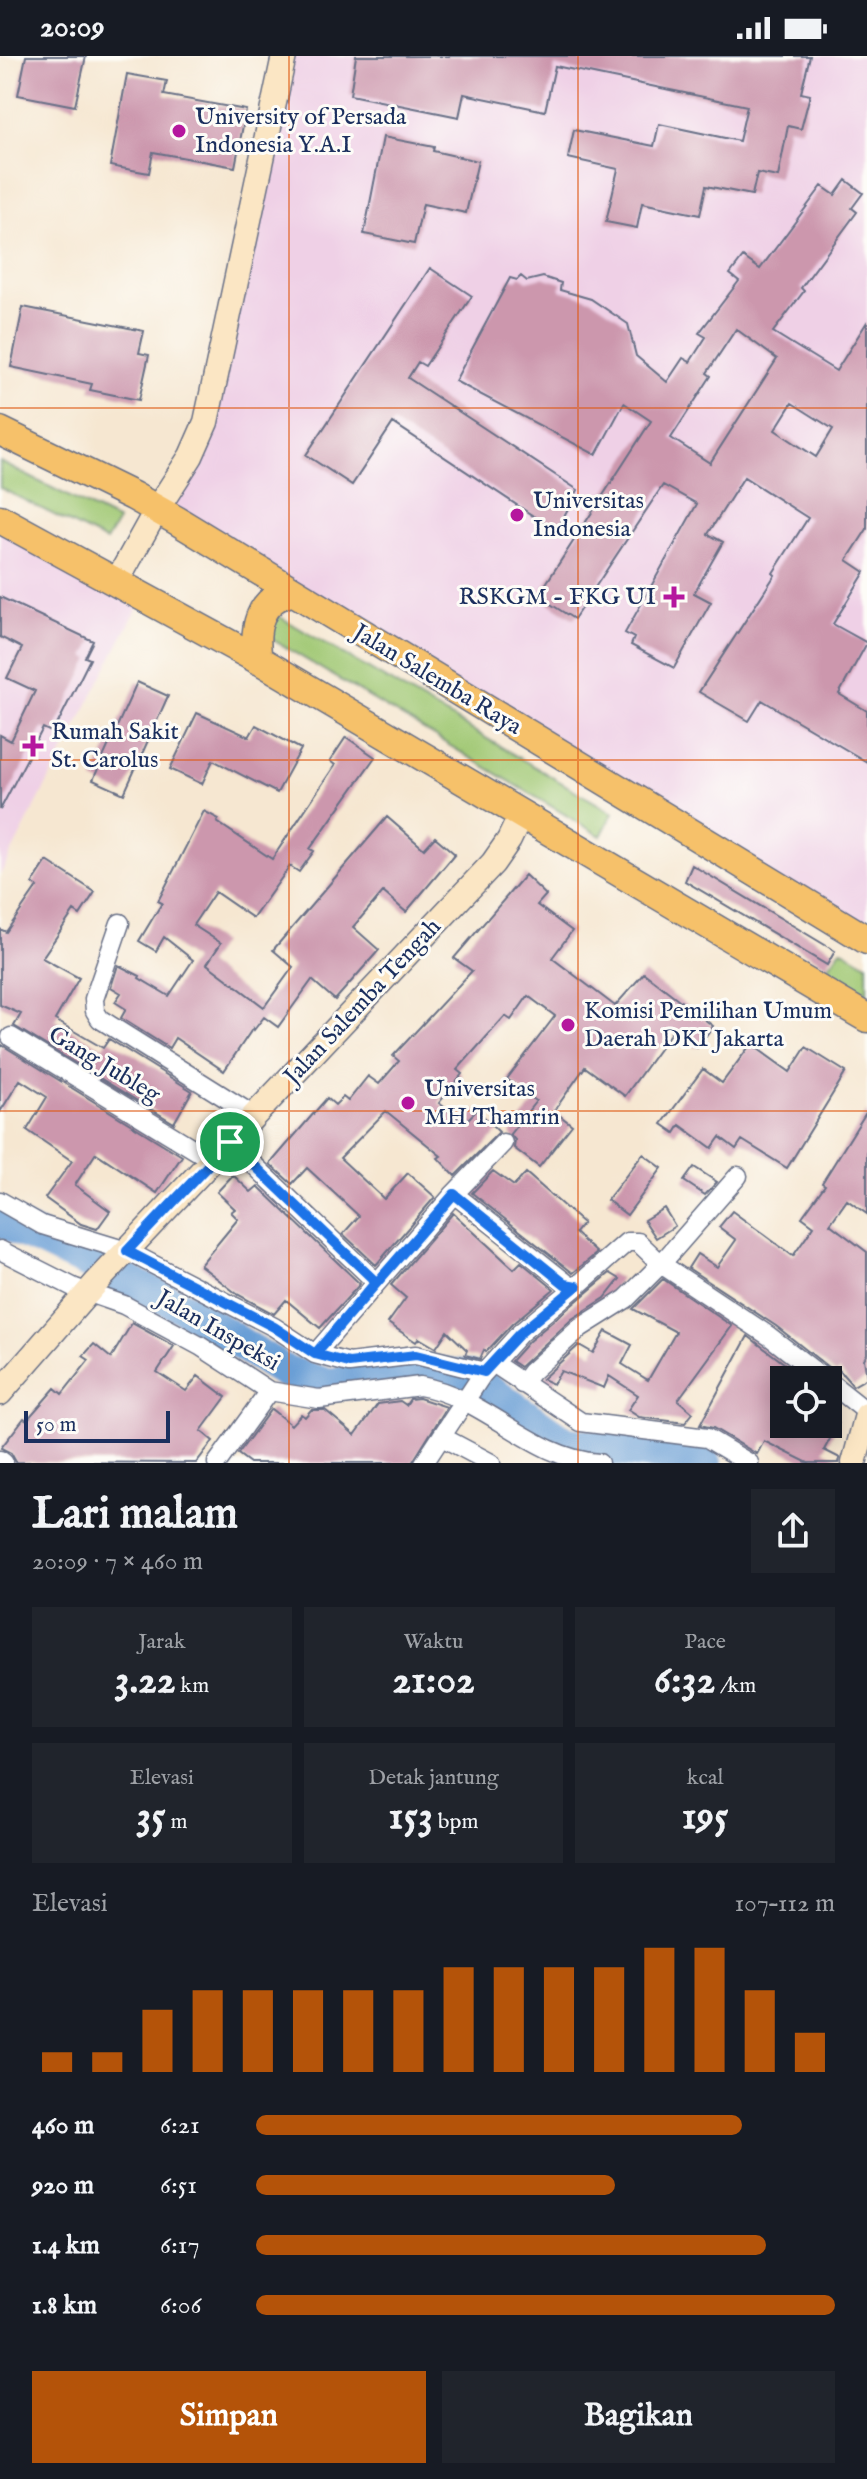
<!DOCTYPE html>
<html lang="id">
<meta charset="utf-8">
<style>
body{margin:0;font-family:"IM FELL English",serif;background:#20242c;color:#f1f3f6;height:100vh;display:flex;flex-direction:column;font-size:30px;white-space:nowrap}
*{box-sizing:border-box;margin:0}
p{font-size:26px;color:#9ea1a6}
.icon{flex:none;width:44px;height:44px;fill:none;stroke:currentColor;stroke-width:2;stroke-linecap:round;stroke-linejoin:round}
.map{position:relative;height:1407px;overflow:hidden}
.side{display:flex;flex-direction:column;background:#171b24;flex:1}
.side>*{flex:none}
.controls{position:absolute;left:770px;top:1310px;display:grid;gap:16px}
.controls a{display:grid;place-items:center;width:72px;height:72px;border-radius:0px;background:#171b24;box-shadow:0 4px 20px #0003;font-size:40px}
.scale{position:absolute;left:24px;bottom:20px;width:146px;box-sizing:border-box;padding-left:8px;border:4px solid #1b2f5e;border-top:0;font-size:22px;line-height:28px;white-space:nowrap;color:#1b2f5e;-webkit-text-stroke:6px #fdfcf7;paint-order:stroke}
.pin{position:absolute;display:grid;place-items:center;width:68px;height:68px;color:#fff;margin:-34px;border:4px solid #fff;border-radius:50%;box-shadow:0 2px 8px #0007}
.round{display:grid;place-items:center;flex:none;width:84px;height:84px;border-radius:0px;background:#20242c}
.overview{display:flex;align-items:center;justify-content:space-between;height:136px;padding:0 32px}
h1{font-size:44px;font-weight:800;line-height:60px}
.stats{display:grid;grid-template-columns:repeat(3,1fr);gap:12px;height:136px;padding:8px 32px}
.stats div{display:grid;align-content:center;border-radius:0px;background:#20242c;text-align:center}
.stats b{font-size:40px;font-weight:800}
.stats small{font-size:22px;font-weight:400}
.stats p{font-size:22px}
.chart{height:224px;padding:16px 32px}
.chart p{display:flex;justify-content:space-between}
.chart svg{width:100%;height:144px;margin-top:8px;stroke:#b45309;stroke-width:6}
.button{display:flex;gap:16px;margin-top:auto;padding:16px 32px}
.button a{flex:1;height:92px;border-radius:0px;background:#b45309;color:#fff;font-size:32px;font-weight:800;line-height:92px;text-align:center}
.button a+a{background:#20242c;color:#f1f3f6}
ul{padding:0 32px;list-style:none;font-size:26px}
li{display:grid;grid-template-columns:128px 96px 1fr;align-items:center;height:60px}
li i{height:20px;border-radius:10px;background:#b45309}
.status{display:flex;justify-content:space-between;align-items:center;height:56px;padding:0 40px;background:#171b24;direction:ltr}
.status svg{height:22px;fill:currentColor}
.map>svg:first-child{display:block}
</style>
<div class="status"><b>20:09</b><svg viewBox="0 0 49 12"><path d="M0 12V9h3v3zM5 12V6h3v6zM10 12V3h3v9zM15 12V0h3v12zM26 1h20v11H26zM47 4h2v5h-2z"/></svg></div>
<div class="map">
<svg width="867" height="1407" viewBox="0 0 867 1407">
<rect width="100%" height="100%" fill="#fdfcf7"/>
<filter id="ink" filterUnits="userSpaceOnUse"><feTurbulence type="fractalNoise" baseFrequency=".0125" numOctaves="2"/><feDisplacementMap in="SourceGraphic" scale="16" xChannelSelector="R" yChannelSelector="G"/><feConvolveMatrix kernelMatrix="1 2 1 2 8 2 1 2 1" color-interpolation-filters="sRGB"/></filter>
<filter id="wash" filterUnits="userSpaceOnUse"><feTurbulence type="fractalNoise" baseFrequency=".006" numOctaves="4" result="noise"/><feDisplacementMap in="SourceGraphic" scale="32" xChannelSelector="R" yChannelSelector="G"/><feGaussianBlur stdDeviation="1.8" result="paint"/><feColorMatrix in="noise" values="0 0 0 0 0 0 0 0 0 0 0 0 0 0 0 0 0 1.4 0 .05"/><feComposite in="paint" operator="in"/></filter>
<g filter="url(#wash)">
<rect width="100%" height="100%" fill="#f6e7d1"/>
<path fill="#efd0e6" d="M 283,0 L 867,0 L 867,884 L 157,453 L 191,400 Z
M 0,463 L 143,541 L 0,819 Z"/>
<path fill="#a0c873" stroke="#5e7c68" stroke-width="2" d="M 0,406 L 118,465 L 106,485 L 0,432 Z
M 265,552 L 613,757 L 601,780 L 255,573 Z
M 841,893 L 867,908 L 867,937 L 827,913 Z"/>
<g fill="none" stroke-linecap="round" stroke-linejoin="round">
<path stroke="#6a9fd6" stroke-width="34" d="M 0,1164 L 184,1252 L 284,1315 L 327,1329 L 424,1315 L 470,1321 L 566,1388 L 694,1401 L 705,1407"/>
</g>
<g id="blocks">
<path fill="#cc97ad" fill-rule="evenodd" d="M 26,0 L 86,0 L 75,50 L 18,39 Z
M 356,0 L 810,0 L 801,37 L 810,39 L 801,73 L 788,70 L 778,121 L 757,117 L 752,139 L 706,130 L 700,159 L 642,147 L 637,172 L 606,166 L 618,113 L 568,102 L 574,74 L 654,90 L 659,68 L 739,85 L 747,50 L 555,10 L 545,55 L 464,38 L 459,61 L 350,39 Z
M 127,18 L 167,25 L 164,39 L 246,54 L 235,111 L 153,96 L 149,117 L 110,110 Z
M 383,81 L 434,91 L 433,95 L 478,105 L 466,157 L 423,148 L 414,188 L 364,178 Z
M 846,124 L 863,137 L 852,152 L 857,156 L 801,232 L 804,235 L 773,276 L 836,315 L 867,266 L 867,473 L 847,504 L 865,516 L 833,568 L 867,587 L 839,638 L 867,655 L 867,706 L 762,644 L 749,665 L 699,636 L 775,519 L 773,517 L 808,462 L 744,421 L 708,478 L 723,486 L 694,537 L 711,546 L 674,612 L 631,589 L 634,582 L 625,577 L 697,448 L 663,429 L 574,563 L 538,540 L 651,365 L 624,347 L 596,399 L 455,325 L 510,222 L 517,224 L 521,220 L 527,225 L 543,221 L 561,227 L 560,234 L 591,243 L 628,268 L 636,300 L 667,326 L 683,302 L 690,306 L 706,281 L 699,277 L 739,225 L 730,218 L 743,201 L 760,213 L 822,130 L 835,139 ZM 736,273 L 777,303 L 710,407 L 671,382 L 711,320 L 707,317 ZM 792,347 L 833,373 L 816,401 L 775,374 Z
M 430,212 L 472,240 L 425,310 L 418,306 L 408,322 L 578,434 L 556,475 L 393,367 L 352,429 L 306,399 Z
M 23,251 L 144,275 L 139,297 L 149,299 L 139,344 L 90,334 L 92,328 L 11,311 Z
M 0,541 L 93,585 L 85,601 L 90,603 L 53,677 L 43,672 L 0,754 L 0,679 L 11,685 L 35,635 L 7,622 L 22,592 L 0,581 Z
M 137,626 L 168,640 L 124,738 L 93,724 Z
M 197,657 L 249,681 L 256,669 L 301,693 L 277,737 L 213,704 L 202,728 L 170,713 Z
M 346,681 L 375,701 L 310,793 L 314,795 L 299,816 L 290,810 L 253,862 L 215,836 L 193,869 L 221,887 L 207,908 L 264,951 L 293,911 L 273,894 L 387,761 L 424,793 L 435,781 L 455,798 L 406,856 L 383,836 L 353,871 L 379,894 L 335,944 L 312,924 L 278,971 L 264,961 L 254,974 L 253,972 L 224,1015 L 175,982 L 169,992 L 121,962 L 126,953 L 115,946 L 121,937 L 111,931 L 118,909 L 140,920 L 139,922 L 169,940 L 193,904 L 164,881 L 156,895 L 139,885 L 162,847 L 158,845 L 204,755 L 219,763 L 217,766 L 272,803 L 335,709 L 330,705 Z
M 47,805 L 95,836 L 80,859 L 74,855 L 42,902 L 79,922 L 55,964 L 103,992 L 109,983 L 192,1035 L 174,1067 L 14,970 L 21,958 L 0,949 L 0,873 L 6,876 L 37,831 L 32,828 Z
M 692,809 L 835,895 L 827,909 L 685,825 Z
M 525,819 L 546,839 L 537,849 L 572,875 L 552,902 L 615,950 L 644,917 L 713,970 L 697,992 L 672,975 L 625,1040 L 585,1011 L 554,1055 L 572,1069 L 539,1111 L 514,1092 L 515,1084 L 510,1078 L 536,1045 L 507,1023 L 555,960 L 528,940 L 511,964 L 505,960 L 457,1014 L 462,1018 L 439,1047 L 464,1067 L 477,1054 L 499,1076 L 455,1120 L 438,1102 L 441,1100 L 386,1055 L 340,1102 L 384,1143 L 408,1117 L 435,1141 L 376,1209 L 343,1178 L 359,1160 L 307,1112 L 292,1128 L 270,1108 L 327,1042 L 335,1049 L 343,1041 L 348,1045 L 368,1020 L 379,1028 L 399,1005 L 393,1000 L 472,915 L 454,902 Z
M 751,988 L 790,1016 L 806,991 L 846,1016 L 787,1112 L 742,1084 L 736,1093 L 720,1081 L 712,1092 L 680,1069 L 675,1077 L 662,1068 L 703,1013 L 722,1027 Z
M 2,989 L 182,1100 L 157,1137 L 96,1097 L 75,1129 L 110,1155 L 97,1173 L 81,1168 L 45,1142 L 72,1105 L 27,1074 L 47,1041 L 20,1024 L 0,1056 L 0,993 Z
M 867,1055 L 867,1158 L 847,1144 L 830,1168 L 867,1196 L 867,1298 L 864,1303 L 867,1322 L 853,1330 L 839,1314 L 837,1317 L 833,1315 L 776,1270 L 688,1212 L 697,1198 L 717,1211 L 736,1184 L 719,1171 L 732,1155 L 793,1200 L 814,1170 L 802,1161 L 825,1129 L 822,1127 Z
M 643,1098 L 662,1112 L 627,1159 L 607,1144 Z
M 694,1111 L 717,1126 L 705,1139 L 684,1125 Z
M 493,1115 L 514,1130 L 526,1117 L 583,1167 L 575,1177 L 597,1197 L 573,1217 L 472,1137 Z
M 233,1119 L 251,1136 L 258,1130 L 360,1228 L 320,1272 L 286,1244 L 274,1258 L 237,1238 L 200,1209 L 238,1163 L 231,1156 L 235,1153 L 217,1136 Z
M 664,1152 L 675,1170 L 656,1182 L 644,1164 Z
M 453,1157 L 514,1213 L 521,1206 L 554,1233 L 512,1268 L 486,1296 L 484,1294 L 480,1303 L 465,1299 L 467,1294 L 447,1275 L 436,1292 L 419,1282 L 416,1286 L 388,1267 L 406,1242 L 391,1229 Z
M 610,1217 L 620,1223 L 605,1242 L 572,1263 L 520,1311 L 511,1305 L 528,1286 Z
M 663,1223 L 732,1270 L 678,1344 L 693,1357 L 685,1367 L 639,1361 L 628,1354 L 638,1339 L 609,1320 L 604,1332 L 561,1315 L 553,1328 L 542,1323 L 579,1289 L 593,1297 L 606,1275 L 632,1289 L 622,1308 L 648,1324 L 676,1276 L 633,1253 Z
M 132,1267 L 174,1290 L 157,1316 L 186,1335 L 198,1320 L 226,1341 L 201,1375 L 213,1385 L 196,1407 L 16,1406 L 11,1397 L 1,1392 L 24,1362 L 27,1364 L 55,1332 L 62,1338 L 89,1304 L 83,1300 L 94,1288 L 111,1302 Z
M 748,1280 L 789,1311 L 778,1330 L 784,1334 L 784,1368 L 838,1368 L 824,1394 L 840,1402 L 839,1407 L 808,1407 L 764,1385 L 757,1398 L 713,1372 L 700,1369 Z
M 419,1342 L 447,1351 L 412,1407 L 250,1407 L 238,1398 L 271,1353 L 291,1369 L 301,1358 L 305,1361 L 311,1354 L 325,1354 L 355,1379 L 378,1348 L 400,1345 L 406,1349 L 410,1343 Z"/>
</g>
</g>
<g filter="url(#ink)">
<use href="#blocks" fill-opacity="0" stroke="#686f86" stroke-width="2"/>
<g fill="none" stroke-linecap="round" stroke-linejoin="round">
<defs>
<path id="minor" d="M 120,867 L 94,943 L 95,955 L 100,963 L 256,1061
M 11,981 L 212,1104
M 230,1086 L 376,1226
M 454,1138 L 570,1230 L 577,1230 L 627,1186 L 638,1186 L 661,1208 L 769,1280 L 826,1324
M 0,1145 L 42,1169 L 127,1195 L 274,1271 L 315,1298 L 349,1307 L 416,1299 L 484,1316
M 0,1194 L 75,1232 L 124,1249 L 200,1290 L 269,1335 L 319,1343 L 420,1330 C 486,1341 531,1402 599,1407
M 315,1298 L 454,1138 L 503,1087
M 493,1307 L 581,1366 L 707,1382 L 749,1407
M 828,1325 L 867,1356
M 522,1328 L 531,1316 L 580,1272 L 626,1243 L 661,1208 L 738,1120
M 442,1381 L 491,1407
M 0,1404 L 4,1407
M 217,1407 L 269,1335
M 424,1407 L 482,1319 L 520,1277 L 577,1230"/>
<path id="secondary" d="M 117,525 L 157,453 L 191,400 L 206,366 L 284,0
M 0,1337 L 97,1226 L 493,807 L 509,784 L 521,759
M 854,1407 L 867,1359"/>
<path id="primary" d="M 0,375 L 133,440 L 176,464 L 867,884
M 0,463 L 266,608 L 867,962
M 258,604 C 253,574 258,541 293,536"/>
</defs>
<use href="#minor" stroke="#686f86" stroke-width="21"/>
<use href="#secondary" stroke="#686f86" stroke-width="27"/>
<use href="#primary" stroke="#686f86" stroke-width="31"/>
<use href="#minor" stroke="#fff" stroke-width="18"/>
<use href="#secondary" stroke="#fbe6c4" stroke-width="24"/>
<use href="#primary" stroke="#f6c16b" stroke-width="28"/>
</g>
</g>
<g fill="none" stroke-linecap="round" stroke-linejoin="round" filter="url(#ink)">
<defs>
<path id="route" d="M 230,1086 L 376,1226 L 315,1298 L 349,1307 L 416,1299 L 484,1316 L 520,1277 L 577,1230 L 565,1228 L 454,1138 L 315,1298 L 274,1271 L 127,1195 L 230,1086"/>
</defs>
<use href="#route" stroke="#fff" stroke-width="16"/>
<use href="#route" stroke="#1a73e8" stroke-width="10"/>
</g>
<path fill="none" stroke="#de5710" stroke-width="2" stroke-opacity="0.55" d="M 289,0 L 289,1407M 578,0 L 578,1407M 0,352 L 867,352M 0,704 L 867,704M 0,1055 L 867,1055"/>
<g fill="#b5179e" stroke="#fdfcf7" stroke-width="3">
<circle cx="179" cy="75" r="8"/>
<circle cx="517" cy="459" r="8"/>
<path d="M670 529h8v8h8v8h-8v8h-8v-8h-8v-8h8z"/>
<path d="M29 678h8v8h8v8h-8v8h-8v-8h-8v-8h8z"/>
<circle cx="568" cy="969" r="8"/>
<circle cx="408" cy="1047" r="8"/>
</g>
<g text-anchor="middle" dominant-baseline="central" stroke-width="6" stroke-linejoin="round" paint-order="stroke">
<g font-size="24" fill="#1b2f5e" stroke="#fdfcf7" text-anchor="start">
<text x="195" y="61">University of Persada<tspan x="195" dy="28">Indonesia Y.A.I</tspan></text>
<text x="533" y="445">Universitas<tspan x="533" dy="28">Indonesia</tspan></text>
<text x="656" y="541" text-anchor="end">RSKGM - FKG UI</text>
<text x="51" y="676">Rumah Sakit<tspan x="51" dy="28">St. Carolus</tspan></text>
<text x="584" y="955">Komisi Pemilihan Umum<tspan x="584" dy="28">Daerah DKI Jakarta</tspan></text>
<text x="424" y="1033">Universitas<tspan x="424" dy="28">MH Thamrin</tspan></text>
</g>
<g font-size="24" fill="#1b2f5e" stroke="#fdfcf7">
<text transform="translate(437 624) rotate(31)">Jalan Salemba Raya</text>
<text transform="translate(363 946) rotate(-47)">Jalan Salemba Tengah</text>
<text transform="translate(104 1009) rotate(31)">Gang Jubleg</text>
<text transform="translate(218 1275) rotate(30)">Jalan Inspeksi</text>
</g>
</g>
</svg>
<div class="controls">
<a><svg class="icon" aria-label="locate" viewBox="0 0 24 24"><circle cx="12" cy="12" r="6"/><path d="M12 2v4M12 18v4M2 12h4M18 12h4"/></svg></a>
</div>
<div class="scale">50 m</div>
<div class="pin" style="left:230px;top:1086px;background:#1e9e55"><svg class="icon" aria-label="arrive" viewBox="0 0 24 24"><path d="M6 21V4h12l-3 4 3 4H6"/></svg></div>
</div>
<section class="side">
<div class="overview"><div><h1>Lari malam</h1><p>20:09 · 7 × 460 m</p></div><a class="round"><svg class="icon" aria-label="share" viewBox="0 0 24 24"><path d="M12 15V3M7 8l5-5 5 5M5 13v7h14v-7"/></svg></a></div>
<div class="stats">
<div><p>Jarak</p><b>3.22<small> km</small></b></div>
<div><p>Waktu</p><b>21:02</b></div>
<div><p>Pace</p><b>6:32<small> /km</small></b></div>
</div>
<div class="stats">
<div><p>Elevasi</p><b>35<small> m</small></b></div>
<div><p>Detak jantung</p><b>153<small> bpm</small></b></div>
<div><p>kcal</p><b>195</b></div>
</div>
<div class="chart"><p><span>Elevasi</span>107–112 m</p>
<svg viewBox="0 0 160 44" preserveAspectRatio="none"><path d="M5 44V38M15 44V38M25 44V25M35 44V19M45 44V19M55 44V19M65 44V19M75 44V19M85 44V12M95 44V12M105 44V12M115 44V12M125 44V6M135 44V6M145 44V19M155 44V32"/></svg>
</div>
<ul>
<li><b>460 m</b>6:21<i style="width:84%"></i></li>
<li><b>920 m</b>6:51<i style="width:62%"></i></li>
<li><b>1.4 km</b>6:17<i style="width:88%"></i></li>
<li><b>1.8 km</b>6:06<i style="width:100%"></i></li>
</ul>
<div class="button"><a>Simpan</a><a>Bagikan</a></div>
</section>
